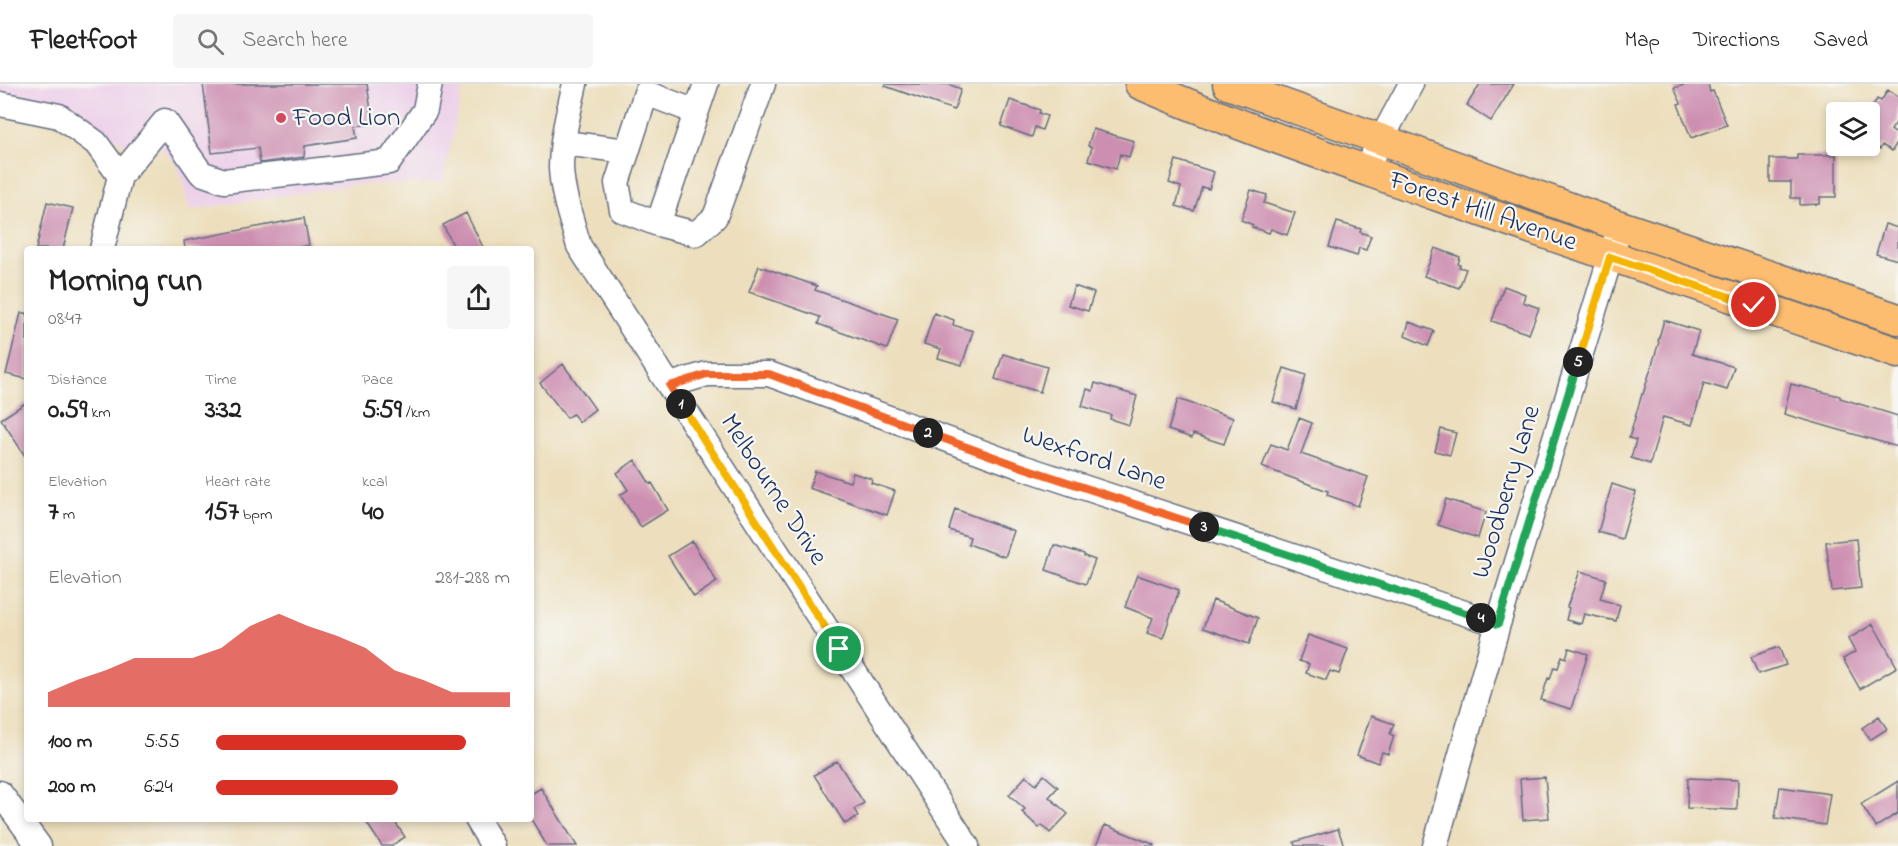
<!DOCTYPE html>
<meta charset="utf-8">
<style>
body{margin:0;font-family:"Indie Flower",sans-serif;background:#f6f6f6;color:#222;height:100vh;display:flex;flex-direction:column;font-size:22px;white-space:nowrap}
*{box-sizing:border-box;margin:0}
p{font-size:20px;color:#767676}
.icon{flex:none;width:33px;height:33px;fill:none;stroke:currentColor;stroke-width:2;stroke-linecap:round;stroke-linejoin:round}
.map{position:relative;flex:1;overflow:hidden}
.drawer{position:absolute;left:24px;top:162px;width:510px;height:576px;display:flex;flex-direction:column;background:#fff;border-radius:6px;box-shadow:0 3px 9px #0003}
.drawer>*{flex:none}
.tools{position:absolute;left:1826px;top:18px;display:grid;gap:12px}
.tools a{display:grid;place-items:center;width:54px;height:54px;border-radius:6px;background:#fff;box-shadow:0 3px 9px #0003;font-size:30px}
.pin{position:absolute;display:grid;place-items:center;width:51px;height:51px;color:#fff;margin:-26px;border:3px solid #fff;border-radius:50%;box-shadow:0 2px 6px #0007}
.km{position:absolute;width:30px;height:30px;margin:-15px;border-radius:50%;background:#222;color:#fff;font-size:16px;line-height:30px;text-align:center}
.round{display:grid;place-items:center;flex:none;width:63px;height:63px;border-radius:6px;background:#f6f6f6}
.headline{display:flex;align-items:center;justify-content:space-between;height:102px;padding:0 24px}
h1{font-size:33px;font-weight:700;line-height:45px}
.metrics{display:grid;grid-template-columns:repeat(3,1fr);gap:9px;height:102px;padding:6px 24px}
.metrics div{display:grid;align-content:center}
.metrics b{font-size:26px;font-weight:700}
.metrics small{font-size:16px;font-weight:400}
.metrics p{font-size:16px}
.chart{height:168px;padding:12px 24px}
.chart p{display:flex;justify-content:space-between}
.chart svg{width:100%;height:108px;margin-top:6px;fill:#d93025;opacity:.7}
ul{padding:0 24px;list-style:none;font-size:20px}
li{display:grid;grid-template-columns:96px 72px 1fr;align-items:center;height:45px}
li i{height:15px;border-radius:8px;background:#d93025}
header{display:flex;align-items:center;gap:36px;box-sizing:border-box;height:84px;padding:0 30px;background:#fff;border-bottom:2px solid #e0e0e0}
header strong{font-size:28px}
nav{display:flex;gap:33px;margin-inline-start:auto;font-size:21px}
.search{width:420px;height:54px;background:#f6f6f6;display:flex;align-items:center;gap:15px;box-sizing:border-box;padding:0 21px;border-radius:6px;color:#767676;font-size:22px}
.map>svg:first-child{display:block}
</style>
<header>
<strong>Fleetfoot</strong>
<div class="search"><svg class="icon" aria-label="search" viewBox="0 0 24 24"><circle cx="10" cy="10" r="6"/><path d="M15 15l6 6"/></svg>Search here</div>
<nav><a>Map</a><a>Directions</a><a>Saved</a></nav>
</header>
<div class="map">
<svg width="1898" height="762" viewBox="0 0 1898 762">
<rect width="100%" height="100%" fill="#f6f6f2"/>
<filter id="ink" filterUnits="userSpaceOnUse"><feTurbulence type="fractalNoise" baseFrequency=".0167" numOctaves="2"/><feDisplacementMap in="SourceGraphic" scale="12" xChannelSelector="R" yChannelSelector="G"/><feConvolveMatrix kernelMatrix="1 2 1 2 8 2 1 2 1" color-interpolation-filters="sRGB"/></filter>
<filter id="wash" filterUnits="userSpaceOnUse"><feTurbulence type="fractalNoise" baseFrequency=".008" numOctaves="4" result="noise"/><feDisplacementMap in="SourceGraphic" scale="24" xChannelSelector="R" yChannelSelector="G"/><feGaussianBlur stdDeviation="1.35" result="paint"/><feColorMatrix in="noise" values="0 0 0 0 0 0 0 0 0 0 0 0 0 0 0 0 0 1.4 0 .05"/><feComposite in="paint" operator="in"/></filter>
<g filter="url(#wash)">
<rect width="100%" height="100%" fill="#eddfbd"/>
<path fill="#edd1e9" d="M 0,0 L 464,0 L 443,98 L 352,101 L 190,126 L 177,81 L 157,60 L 124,60 L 83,31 L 35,16 L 0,8 Z"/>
<g id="blocks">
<path fill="#cd8fb1" d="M 203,0 L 367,0 L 373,40 L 355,42 L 357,54 L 305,62 L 304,73 L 260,79 L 258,64 L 212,69 Z
M 886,0 L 948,0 L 961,5 L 954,26 L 885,2 Z
M 1480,0 L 1514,0 L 1491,37 L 1467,21 Z
M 1687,0 L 1708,0 L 1710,8 L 1713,7 L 1727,41 L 1691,54 L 1678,20 L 1681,19 L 1674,4 Z
M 1888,6 L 1898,13 L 1898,36 L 1891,46 L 1898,51 L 1898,57 L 1892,67 L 1882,61 L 1880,65 L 1869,59 L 1869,28 L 1877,15 L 1881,17 Z
M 1010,16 L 1040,26 L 1039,29 L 1047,32 L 1042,46 L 1035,43 L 1032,53 L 1001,42 Z
M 1093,45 L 1134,57 L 1129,73 L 1120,70 L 1116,85 L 1088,76 L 1092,63 L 1088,62 Z
M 1797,71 L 1836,71 L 1836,113 L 1820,113 L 1820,120 L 1800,121 L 1800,114 L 1791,114 L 1791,98 L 1770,98 L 1770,75 L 1797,75 Z
M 1176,76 L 1214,88 L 1209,105 L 1202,103 L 1194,127 L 1176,122 L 1181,103 L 1169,99 Z
M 1251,106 L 1267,111 L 1264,119 L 1295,129 L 1287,151 L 1271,145 L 1269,149 L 1252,143 L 1253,141 L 1241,136 Z
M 47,118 L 73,124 L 63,165 L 36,165 Z
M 466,129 L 484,165 L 455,165 L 443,141 Z
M 304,134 L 309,161 L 289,165 L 185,165 L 184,157 Z
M 1337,138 L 1361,145 L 1360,148 L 1371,152 L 1366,166 L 1359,164 L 1357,172 L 1329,163 Z
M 1885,140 L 1898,144 L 1898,176 L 1876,170 Z
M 1435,164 L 1460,173 L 1458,180 L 1460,181 L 1459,183 L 1466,185 L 1459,204 L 1424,192 Z
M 759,182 L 817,202 L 815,206 L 898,235 L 887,265 L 818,240 L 820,233 L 749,208 Z
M 1074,202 L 1094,209 L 1088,227 L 1068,221 Z
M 1504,202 L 1525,210 L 1523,218 L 1539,224 L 1529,250 L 1492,237 Z
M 21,229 L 27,229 L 27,295 L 6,290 Z
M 934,229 L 954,236 L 953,241 L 973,247 L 962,281 L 938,274 L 941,265 L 924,260 Z
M 1664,236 L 1699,247 L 1692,270 L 1734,283 L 1727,306 L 1704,299 L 1692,341 L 1663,333 L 1650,380 L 1631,374 L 1636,356 L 1629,354 L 1642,310 L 1643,310 L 1659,258 L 1658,257 Z
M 1409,238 L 1434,247 L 1428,262 L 1405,252 Z
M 1003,270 L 1047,283 L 1040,308 L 995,295 Z
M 563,280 L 595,325 L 579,338 L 573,330 L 567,334 L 540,299 Z
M 1284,284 L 1306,291 L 1296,325 L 1273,318 Z
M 1095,299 L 1137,312 L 1129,341 L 1110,335 L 1111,331 L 1082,322 L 1087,305 L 1093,307 Z
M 1791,300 L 1840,312 L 1840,314 L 1898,332 L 1898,363 L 1784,330 Z
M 1178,315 L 1233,334 L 1224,360 L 1193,350 L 1192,354 L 1168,346 Z
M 27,318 L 27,375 L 1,335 Z
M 1299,334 L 1312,339 L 1301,370 L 1368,393 L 1358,422 L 1327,411 L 1328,407 L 1262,383 L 1271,360 L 1287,366 Z
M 1441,345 L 1456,349 L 1450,371 L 1435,367 Z
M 635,376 L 650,400 L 652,399 L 668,426 L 641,443 L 620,411 L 628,406 L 617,389 Z
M 815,387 L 850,398 L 853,389 L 872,395 L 871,399 L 895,407 L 887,431 L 809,404 Z
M 1612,400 L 1636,408 L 1622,455 L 1598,448 Z
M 1446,415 L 1486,428 L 1478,454 L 1438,441 Z
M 955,425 L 1014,447 L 1005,473 L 968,460 L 970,453 L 949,446 Z
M 1856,455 L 1861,504 L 1832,507 L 1826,458 Z
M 692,457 L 717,498 L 694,513 L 668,472 Z
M 1054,461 L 1084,470 L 1084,472 L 1095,476 L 1086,500 L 1046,486 Z
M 1580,487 L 1606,495 L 1600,515 L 1620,521 L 1616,537 L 1584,530 L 1581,540 L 1566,536 L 1569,524 L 1567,523 Z
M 1137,491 L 1179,506 L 1163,554 L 1147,549 L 1153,534 L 1125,523 Z
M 1213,516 L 1258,534 L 1249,560 L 1203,544 Z
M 1873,540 L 1897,583 L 1860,605 L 1843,575 L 1855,568 L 1848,555 Z
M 1308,551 L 1348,565 L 1339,590 L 1330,587 L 1326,596 L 1306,589 L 1309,580 L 1299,577 Z
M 1779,563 L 1786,581 L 1758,590 L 1751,573 Z
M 1569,564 L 1588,570 L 1571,625 L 1541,616 L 1548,594 L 1550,595 L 1554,583 L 1558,584 L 1562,572 L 1566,574 Z
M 1371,632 L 1394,640 L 1390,650 L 1394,652 L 1388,670 L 1382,668 L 1378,679 L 1357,671 Z
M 1879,632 L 1887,645 L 1870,656 L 1862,644 Z
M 837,677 L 864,719 L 854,725 L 858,732 L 845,740 L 814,691 Z
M 1044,691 L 1058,703 L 1049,713 L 1068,730 L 1050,749 L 1042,741 L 1039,744 L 1022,728 L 1025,725 L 1009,711 L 1026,692 L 1036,701 Z
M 1545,693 L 1549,734 L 1523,736 L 1520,695 Z
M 1688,694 L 1738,696 L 1737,726 L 1687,724 Z
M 1898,697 L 1898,729 L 1876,743 L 1861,720 Z
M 1780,703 L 1830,710 L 1825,741 L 1775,734 Z
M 541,704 L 577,762 L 547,762 L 531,735 L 531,710 Z
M 364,735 L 393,735 L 405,753 L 391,762 L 382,762 Z
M 1105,741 L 1155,761 L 1155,762 L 1096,762 Z
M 1338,745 L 1344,762 L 1295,762 L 1294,758 Z"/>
</g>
</g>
<g filter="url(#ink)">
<use href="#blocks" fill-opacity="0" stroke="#646d7f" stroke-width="1.5"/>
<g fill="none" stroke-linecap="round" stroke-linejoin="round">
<defs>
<path id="minor" d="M 575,0 C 569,26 561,57 561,84 C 562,109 572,138 579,162 L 967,762
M 0,20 L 59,32 L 96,59 L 120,92
M 696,28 L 646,9 L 617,99 L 622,126 L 658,140 L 706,0
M 564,59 L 627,67
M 1365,86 L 1411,0
M 658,140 L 696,150 L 715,133 L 763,0
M 102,165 L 120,92 L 165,37 L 201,89 L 224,97 L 389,78 L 425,26 L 430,0
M 670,301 L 707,290 L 769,290 L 1022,383 L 1498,540
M 0,709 L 39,762
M 477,735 L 493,762
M 1435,762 L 1498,540 L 1616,155"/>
<path id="major" d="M 1140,0 C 1237,42 1338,76 1438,112 C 1591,166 1744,217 1898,269
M 1228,0 L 1620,142 L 1898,235"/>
</defs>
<use href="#minor" stroke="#646d7f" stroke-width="27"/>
<use href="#major" stroke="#646d7f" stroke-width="33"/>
<use href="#minor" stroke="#fff" stroke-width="24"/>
<use href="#major" stroke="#fcbd6f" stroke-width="30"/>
</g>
</g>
<g fill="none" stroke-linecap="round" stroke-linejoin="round" filter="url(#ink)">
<defs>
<path id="split-1" d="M 681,320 L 839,565"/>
<path id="split-2" d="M 681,320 L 670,302 L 707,290 L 769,290 L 928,349"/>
<path id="split-3" d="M 928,349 L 1022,383 L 1204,443"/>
<path id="split-4" d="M 1204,443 L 1481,534"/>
<path id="split-5" d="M 1481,534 L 1498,540 L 1578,278"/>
<path id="split-6" d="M 1578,278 L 1610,173 L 1754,221"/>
</defs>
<use href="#split-1" stroke="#fff" stroke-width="12"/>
<use href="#split-2" stroke="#fff" stroke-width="12"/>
<use href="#split-3" stroke="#fff" stroke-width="12"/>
<use href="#split-4" stroke="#fff" stroke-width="12"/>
<use href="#split-5" stroke="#fff" stroke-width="12"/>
<use href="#split-6" stroke="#fff" stroke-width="12"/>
<use href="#split-1" stroke="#f5b400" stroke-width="8"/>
<use href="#split-2" stroke="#f0652b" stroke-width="8"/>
<use href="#split-3" stroke="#f0652b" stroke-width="8"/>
<use href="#split-4" stroke="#22a559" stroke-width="8"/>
<use href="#split-5" stroke="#22a559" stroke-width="8"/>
<use href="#split-6" stroke="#f5b400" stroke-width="8"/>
</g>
<circle fill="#d1495b" stroke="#f6f6f2" stroke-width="2" cx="281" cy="34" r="6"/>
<g text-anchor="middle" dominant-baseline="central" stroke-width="4.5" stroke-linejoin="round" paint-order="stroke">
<g font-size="27" fill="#1b2f5e" stroke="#f6f6f2" text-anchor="start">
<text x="293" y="34">Food Lion</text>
</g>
<g font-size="27" fill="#1b2f5e" stroke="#f6f6f2">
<text transform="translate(1483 128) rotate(19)">Forest Hill Avenue</text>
<text transform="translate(1094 375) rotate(19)">Wexford Lane</text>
<text transform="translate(773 406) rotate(57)">Melbourne Drive</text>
<text transform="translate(1507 408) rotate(-73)">Woodberry Lane</text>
</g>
</g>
</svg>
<div class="tools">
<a><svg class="icon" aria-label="layers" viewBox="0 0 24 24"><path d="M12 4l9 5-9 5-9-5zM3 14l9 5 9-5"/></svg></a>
</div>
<div class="pin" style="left:839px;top:565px;background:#1e9e55"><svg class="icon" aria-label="arrive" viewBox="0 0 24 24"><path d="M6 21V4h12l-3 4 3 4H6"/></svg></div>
<div class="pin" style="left:1754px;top:221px;background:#d93025"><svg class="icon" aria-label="check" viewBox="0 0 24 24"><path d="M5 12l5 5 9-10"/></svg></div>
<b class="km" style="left:681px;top:320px">1</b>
<b class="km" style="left:928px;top:349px">2</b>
<b class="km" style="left:1204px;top:443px">3</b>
<b class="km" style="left:1481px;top:534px">4</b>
<b class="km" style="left:1578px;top:278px">5</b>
<section class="drawer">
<div class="headline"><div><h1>Morning run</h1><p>08:47</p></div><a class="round"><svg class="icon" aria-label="share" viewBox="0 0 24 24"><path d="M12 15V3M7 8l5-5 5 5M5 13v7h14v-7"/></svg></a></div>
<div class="metrics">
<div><p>Distance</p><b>0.59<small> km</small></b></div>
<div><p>Time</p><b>3:32</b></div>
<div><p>Pace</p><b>5:59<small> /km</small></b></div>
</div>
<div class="metrics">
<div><p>Elevation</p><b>7<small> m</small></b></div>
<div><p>Heart rate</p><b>157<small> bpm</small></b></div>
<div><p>kcal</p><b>40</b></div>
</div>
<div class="chart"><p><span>Elevation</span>281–288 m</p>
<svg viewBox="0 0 160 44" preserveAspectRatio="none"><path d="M0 44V38L10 33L20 29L30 24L40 24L50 24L60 20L70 11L80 6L90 11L100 15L110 20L120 29L130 33L140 38L150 38L160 38V44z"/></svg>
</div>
<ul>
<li><b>100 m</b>5:55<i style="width:85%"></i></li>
<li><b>200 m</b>6:24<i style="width:62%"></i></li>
</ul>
</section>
</div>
